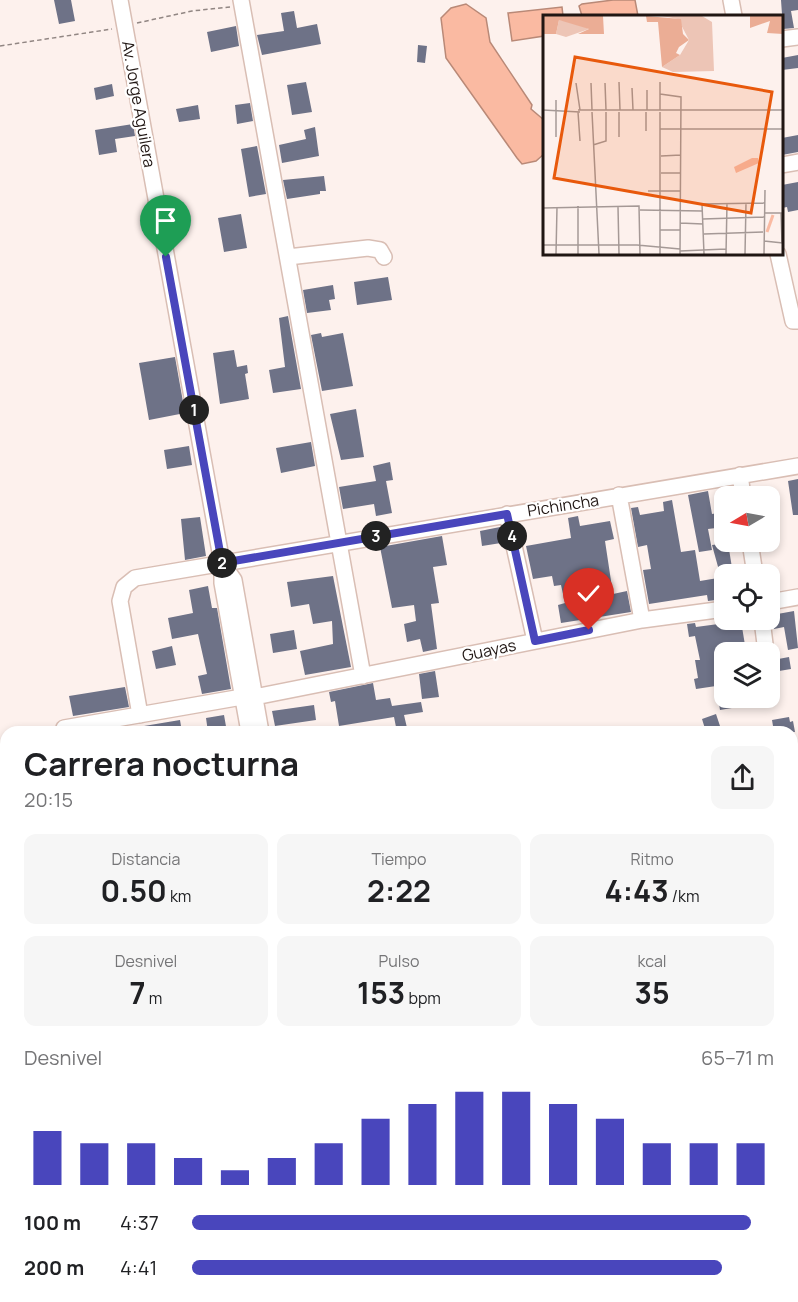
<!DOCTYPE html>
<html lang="es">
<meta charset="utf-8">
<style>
body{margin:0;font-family:Manrope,sans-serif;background:#f6f6f6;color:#202124;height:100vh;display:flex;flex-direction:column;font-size:22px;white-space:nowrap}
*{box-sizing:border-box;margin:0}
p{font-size:20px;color:#757577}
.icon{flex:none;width:33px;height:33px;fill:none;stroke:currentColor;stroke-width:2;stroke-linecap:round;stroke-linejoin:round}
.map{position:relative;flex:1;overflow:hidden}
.sheet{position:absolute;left:0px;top:726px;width:798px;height:576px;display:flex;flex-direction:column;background:#fff;border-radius:18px 18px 0 0;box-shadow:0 3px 9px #0003}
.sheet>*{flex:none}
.needle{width:39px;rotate:260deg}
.tools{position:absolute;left:714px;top:486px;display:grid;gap:12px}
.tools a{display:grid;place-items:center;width:66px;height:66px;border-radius:12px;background:#fff;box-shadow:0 3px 9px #0003;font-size:30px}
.pin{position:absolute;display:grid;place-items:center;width:51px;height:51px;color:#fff;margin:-62px -26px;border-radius:50% 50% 50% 0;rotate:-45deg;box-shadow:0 0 6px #0007}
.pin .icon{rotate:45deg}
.km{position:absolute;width:30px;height:30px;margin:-15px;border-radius:50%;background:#222;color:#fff;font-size:16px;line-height:30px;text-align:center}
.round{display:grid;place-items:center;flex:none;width:63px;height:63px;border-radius:12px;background:#f6f6f6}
.overview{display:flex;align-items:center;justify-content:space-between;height:102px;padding:0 24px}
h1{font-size:33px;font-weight:700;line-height:45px}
.figures{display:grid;grid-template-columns:repeat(3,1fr);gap:9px;height:102px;padding:6px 24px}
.figures div{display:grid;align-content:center;border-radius:12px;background:#f6f6f6;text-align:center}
.figures b{font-size:30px;font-weight:700}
.figures small{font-size:16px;font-weight:400}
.figures p{font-size:16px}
.chart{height:168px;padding:12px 24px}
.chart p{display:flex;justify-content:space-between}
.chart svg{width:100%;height:108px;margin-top:6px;stroke:#4946bc;stroke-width:6}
ul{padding:0 24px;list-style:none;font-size:20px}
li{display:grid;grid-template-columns:96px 72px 1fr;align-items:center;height:45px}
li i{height:15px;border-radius:8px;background:#4946bc}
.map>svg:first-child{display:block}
</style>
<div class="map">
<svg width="798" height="1302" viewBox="0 0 798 1302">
<rect width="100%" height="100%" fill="#fdf1ed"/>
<path fill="#fabaa2" stroke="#b98977" stroke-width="1.5" d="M 613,0 L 635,0 L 638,16 L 582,16 L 579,6 L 582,4 Z
M 466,4 L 486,18 L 490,42 L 532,105 L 531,109 L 544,120 L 544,154 L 536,161 L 522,164 L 517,158 L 446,58 L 441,18 L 451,8 Z
M 562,7 L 563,16 L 544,16 L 544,36 L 512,41 L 508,13 Z"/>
<path fill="#6e7287" d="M 54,0 L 71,0 L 75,21 L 59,24 Z
M 781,0 L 798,0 L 798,10 L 791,11 L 794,28 L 783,29 Z
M 294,11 L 297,28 L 317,24 L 321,44 L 262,55 L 257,35 L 284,31 L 281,13 Z
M 236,26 L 239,46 L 211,52 L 207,32 Z
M 418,45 L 427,46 L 425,63 L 417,62 Z
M 798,55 L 798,68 L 782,70 L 782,58 Z
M 306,82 L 312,112 L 292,115 L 287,85 Z
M 112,84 L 114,96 L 96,100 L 94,88 Z
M 250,103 L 253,121 L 237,124 L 235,105 Z
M 198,105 L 200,119 L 179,122 L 176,109 Z
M 133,124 L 135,136 L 115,139 L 117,152 L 99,155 L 95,130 Z
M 315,127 L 319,156 L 282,163 L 279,145 L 306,139 L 304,130 Z
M 798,135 L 798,152 L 782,155 L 782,138 Z
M 257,146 L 266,194 L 249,197 L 241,149 Z
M 324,176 L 326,191 L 320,191 L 320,194 L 287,199 L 283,180 Z
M 798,182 L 798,210 L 788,212 L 787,207 L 782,208 L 782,185 Z
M 241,214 L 247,248 L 224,252 L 218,218 Z
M 388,277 L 392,300 L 357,305 L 354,282 Z
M 333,285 L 335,299 L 329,300 L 331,310 L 307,313 L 303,290 Z
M 288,316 L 301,389 L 273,393 L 269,370 L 285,367 L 279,318 Z
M 321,333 L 322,337 L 343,333 L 353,386 L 322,391 L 311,335 Z
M 234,350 L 237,367 L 247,365 L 248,373 L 245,374 L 249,399 L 220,404 L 213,353 Z
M 175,357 L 185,413 L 149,420 L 139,363 Z
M 356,409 L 364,457 L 341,460 L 330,414 Z
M 311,442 L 315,466 L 281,473 L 276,448 Z
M 189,446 L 192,465 L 167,469 L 164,450 Z
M 390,462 L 393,480 L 386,481 L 392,513 L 376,516 L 374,504 L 343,509 L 339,487 L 376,481 L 373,466 Z
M 798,479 L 798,515 L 793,515 L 788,481 Z
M 708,491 L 712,514 L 724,512 L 724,527 L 708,529 L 712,550 L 699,552 L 688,495 Z
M 672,500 L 681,552 L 695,550 L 700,581 L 724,577 L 724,599 L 708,601 L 707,595 L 649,604 L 643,570 L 651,569 L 647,545 L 638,547 L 631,508 L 638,507 L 640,515 L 664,511 L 663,502 Z
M 578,516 L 580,526 L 610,521 L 614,539 L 605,541 L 613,594 L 627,591 L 631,612 L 561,623 L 558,605 L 565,603 L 561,585 L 554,586 L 552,576 L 533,579 L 526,546 L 571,538 L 568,518 Z
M 200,517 L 206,556 L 185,560 L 181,519 Z
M 500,527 L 501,543 L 482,546 L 480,531 Z
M 442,536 L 447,565 L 433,567 L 439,603 L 431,604 L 437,649 L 423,652 L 420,639 L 407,642 L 404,624 L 416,621 L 414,605 L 392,608 L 380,547 Z
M 728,543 L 733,574 L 720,574 L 712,545 Z
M 333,576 L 351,667 L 305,675 L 300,651 L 333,644 L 332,621 L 313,624 L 309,604 L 291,607 L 287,582 Z
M 208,586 L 212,608 L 217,608 L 231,689 L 202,694 L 198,676 L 207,674 L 198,634 L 172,639 L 168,618 L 193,613 L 189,590 Z
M 794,611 L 798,648 L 788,650 L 784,627 L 774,629 L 772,615 Z
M 741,621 L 745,645 L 736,646 L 737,652 L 724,652 L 724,698 L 767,698 L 767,702 L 720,710 L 716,686 L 696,689 L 694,679 L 698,678 L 695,660 L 700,660 L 695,636 L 689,637 L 687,624 L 695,623 L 696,627 Z
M 294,630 L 297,649 L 273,653 L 270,634 Z
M 172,646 L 176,665 L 156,669 L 152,651 Z
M 789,657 L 791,669 L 779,671 L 774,665 L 773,660 Z
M 435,671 L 439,697 L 422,699 L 419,674 Z
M 373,683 L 376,700 L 390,698 L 392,706 L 421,702 L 423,712 L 404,715 L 408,732 L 397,732 L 394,717 L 339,726 L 335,701 L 331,702 L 329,692 Z
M 125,687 L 129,707 L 73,716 L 69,696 Z
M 314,705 L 316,720 L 275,726 L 272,711 Z
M 716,714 L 721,729 L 706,732 L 702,719 Z
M 224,715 L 227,732 L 208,732 L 206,718 Z
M 789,717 L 790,722 L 793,721 L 795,732 L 774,732 L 772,720 Z
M 180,720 L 182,732 L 138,732 L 138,727 Z"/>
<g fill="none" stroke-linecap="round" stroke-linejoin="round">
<defs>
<path id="minor" d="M 120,0 L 222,563 L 222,583 L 249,732
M 241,0 L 363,676
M 731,0 L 734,16
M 782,39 L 798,37
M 782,165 L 798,162
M 778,254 L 793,321 L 798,321
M 288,257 L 368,248 L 380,250 L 384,257
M 740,475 L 743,496
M 619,495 L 642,620
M 507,514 L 535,641
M 750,542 L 755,574
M 222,563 L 234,580 L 261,732
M 770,602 L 798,597
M 762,620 L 766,652
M 770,674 L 771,687
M 255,697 L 642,620 L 724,609
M 140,715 L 120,601 L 124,587 L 135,578 L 798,466
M 64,728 L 242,697
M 792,1019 L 798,1018
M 346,1296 L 347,1302"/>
</defs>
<use href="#minor" stroke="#d9beb4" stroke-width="18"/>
<path stroke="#918683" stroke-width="1.5" stroke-dasharray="4.5 3" stroke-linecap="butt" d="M 137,23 L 192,11 L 230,7
M 0,46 L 112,29"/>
<use href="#minor" stroke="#fff" stroke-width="15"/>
</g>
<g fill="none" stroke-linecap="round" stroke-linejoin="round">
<defs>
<path id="route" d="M 166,257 L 222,563 L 507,514 L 535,641 L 589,630"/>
</defs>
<use href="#route" stroke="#fff" stroke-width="12"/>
<use href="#route" stroke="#4946bc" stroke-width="8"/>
</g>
<g text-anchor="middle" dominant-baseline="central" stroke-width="4.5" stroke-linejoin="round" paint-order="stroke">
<g font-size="16" fill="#201613" stroke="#fff">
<text transform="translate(139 104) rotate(80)">Av. Jorge Aguilera</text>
<text transform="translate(563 505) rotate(-9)">Pichincha</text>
<text transform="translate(489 650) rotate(-12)">Guayas</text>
</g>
</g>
<g transform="translate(543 15)">
<rect width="240" height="240" fill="#fdf1ed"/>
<path d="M 119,1 L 159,1 L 169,7 L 171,56 L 130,57 L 119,52 L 137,40 L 146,25 L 135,4 ZM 16,5 L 29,6 L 46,14 L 23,22 L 13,19 Z" fill="#edc5b6"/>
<path d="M 0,1 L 60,1 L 61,19 L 35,19 L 46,14 L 16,5 L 13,19 L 0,19 ZM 103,1 L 138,4 L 140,19 L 146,25 L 136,32 L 133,38 L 137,40 L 119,52 L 115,7 L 104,7 ZM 207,1 L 240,1 L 240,19 L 224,18 L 227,6 L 207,13 Z" fill="#ebad95"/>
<path d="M 209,143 L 215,143 L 216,148 L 193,158 L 191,152 Z" fill="#fabaa2"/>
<path fill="none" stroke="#fabaa2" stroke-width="3" d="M 224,217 L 230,200"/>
<path fill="none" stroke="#a59996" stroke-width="1.5" d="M 76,67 L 77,95M 33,68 L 37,95M 48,68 L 49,95M 62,68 L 63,95M 89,73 L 90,95M 104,75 L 104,95M 117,79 L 138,82 L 137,239M 0,95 L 37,97M 35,95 L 240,95M 117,95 L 117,67M 35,97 L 37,126M 49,97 L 56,239M 117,114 L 240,114M 103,116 L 103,97M 13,122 L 13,85M 76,122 L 76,97M 50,130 L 63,126 L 63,97M 118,141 L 138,140M 118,158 L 138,158M 105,176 L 138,176M 75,192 L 76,239M 0,193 L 96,191 L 97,239M 97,195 L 159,196M 221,198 L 240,198M 238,198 L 239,228M 160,204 L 221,202M 137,208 L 160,209M 117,215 L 137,215M 161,219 L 220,217M 221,226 L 240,228M 0,230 L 94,230 L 137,234M 137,236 L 183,234M 13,239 L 14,192M 35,239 L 35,191M 117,239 L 117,97M 161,239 L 159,189 L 222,188M 183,239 L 184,188M 202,239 L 203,188M 221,239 L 222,175"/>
<path fill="#e8590c" fill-opacity="0.15" stroke="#e8590c" stroke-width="3" d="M 32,42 L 229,77 L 208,198 L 11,163 Z"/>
<rect width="240" height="240" fill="none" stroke="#201613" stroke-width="3"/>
</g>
</svg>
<div class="tools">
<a><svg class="needle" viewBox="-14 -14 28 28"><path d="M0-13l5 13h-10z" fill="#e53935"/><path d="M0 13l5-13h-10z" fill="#757577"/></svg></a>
<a><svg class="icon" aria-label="locate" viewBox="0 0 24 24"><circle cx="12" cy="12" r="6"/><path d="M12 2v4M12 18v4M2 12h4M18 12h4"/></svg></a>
<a><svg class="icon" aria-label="layers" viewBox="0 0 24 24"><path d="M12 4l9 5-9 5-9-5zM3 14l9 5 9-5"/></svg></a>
</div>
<div class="pin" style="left:166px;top:257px;background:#1e9e55"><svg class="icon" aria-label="arrive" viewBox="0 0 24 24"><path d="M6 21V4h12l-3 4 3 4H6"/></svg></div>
<div class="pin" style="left:589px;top:630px;background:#d93025"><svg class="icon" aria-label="check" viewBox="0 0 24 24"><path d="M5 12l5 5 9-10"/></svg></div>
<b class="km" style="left:194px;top:410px">1</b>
<b class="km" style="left:222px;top:563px">2</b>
<b class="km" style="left:376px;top:536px">3</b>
<b class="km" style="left:512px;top:536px">4</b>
<section class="sheet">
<div class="overview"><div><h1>Carrera nocturna</h1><p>20:15</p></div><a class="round"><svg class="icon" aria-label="share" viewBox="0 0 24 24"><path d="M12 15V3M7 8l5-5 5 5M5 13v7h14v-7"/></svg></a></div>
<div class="figures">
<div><p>Distancia</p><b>0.50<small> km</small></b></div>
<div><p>Tiempo</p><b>2:22</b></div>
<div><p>Ritmo</p><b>4:43<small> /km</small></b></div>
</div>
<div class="figures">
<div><p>Desnivel</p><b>7<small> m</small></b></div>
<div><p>Pulso</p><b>153<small> bpm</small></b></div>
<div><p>kcal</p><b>35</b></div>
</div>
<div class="chart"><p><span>Desnivel</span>65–71 m</p>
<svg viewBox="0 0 160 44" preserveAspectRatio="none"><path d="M5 44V22M15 44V27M25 44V27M35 44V33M45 44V38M55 44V33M65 44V27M75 44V17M85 44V11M95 44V6M105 44V6M115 44V11M125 44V17M135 44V27M145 44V27M155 44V27"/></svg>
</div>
<ul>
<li><b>100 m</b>4:37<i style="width:96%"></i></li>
<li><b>200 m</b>4:41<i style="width:91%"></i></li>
</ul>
</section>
</div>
